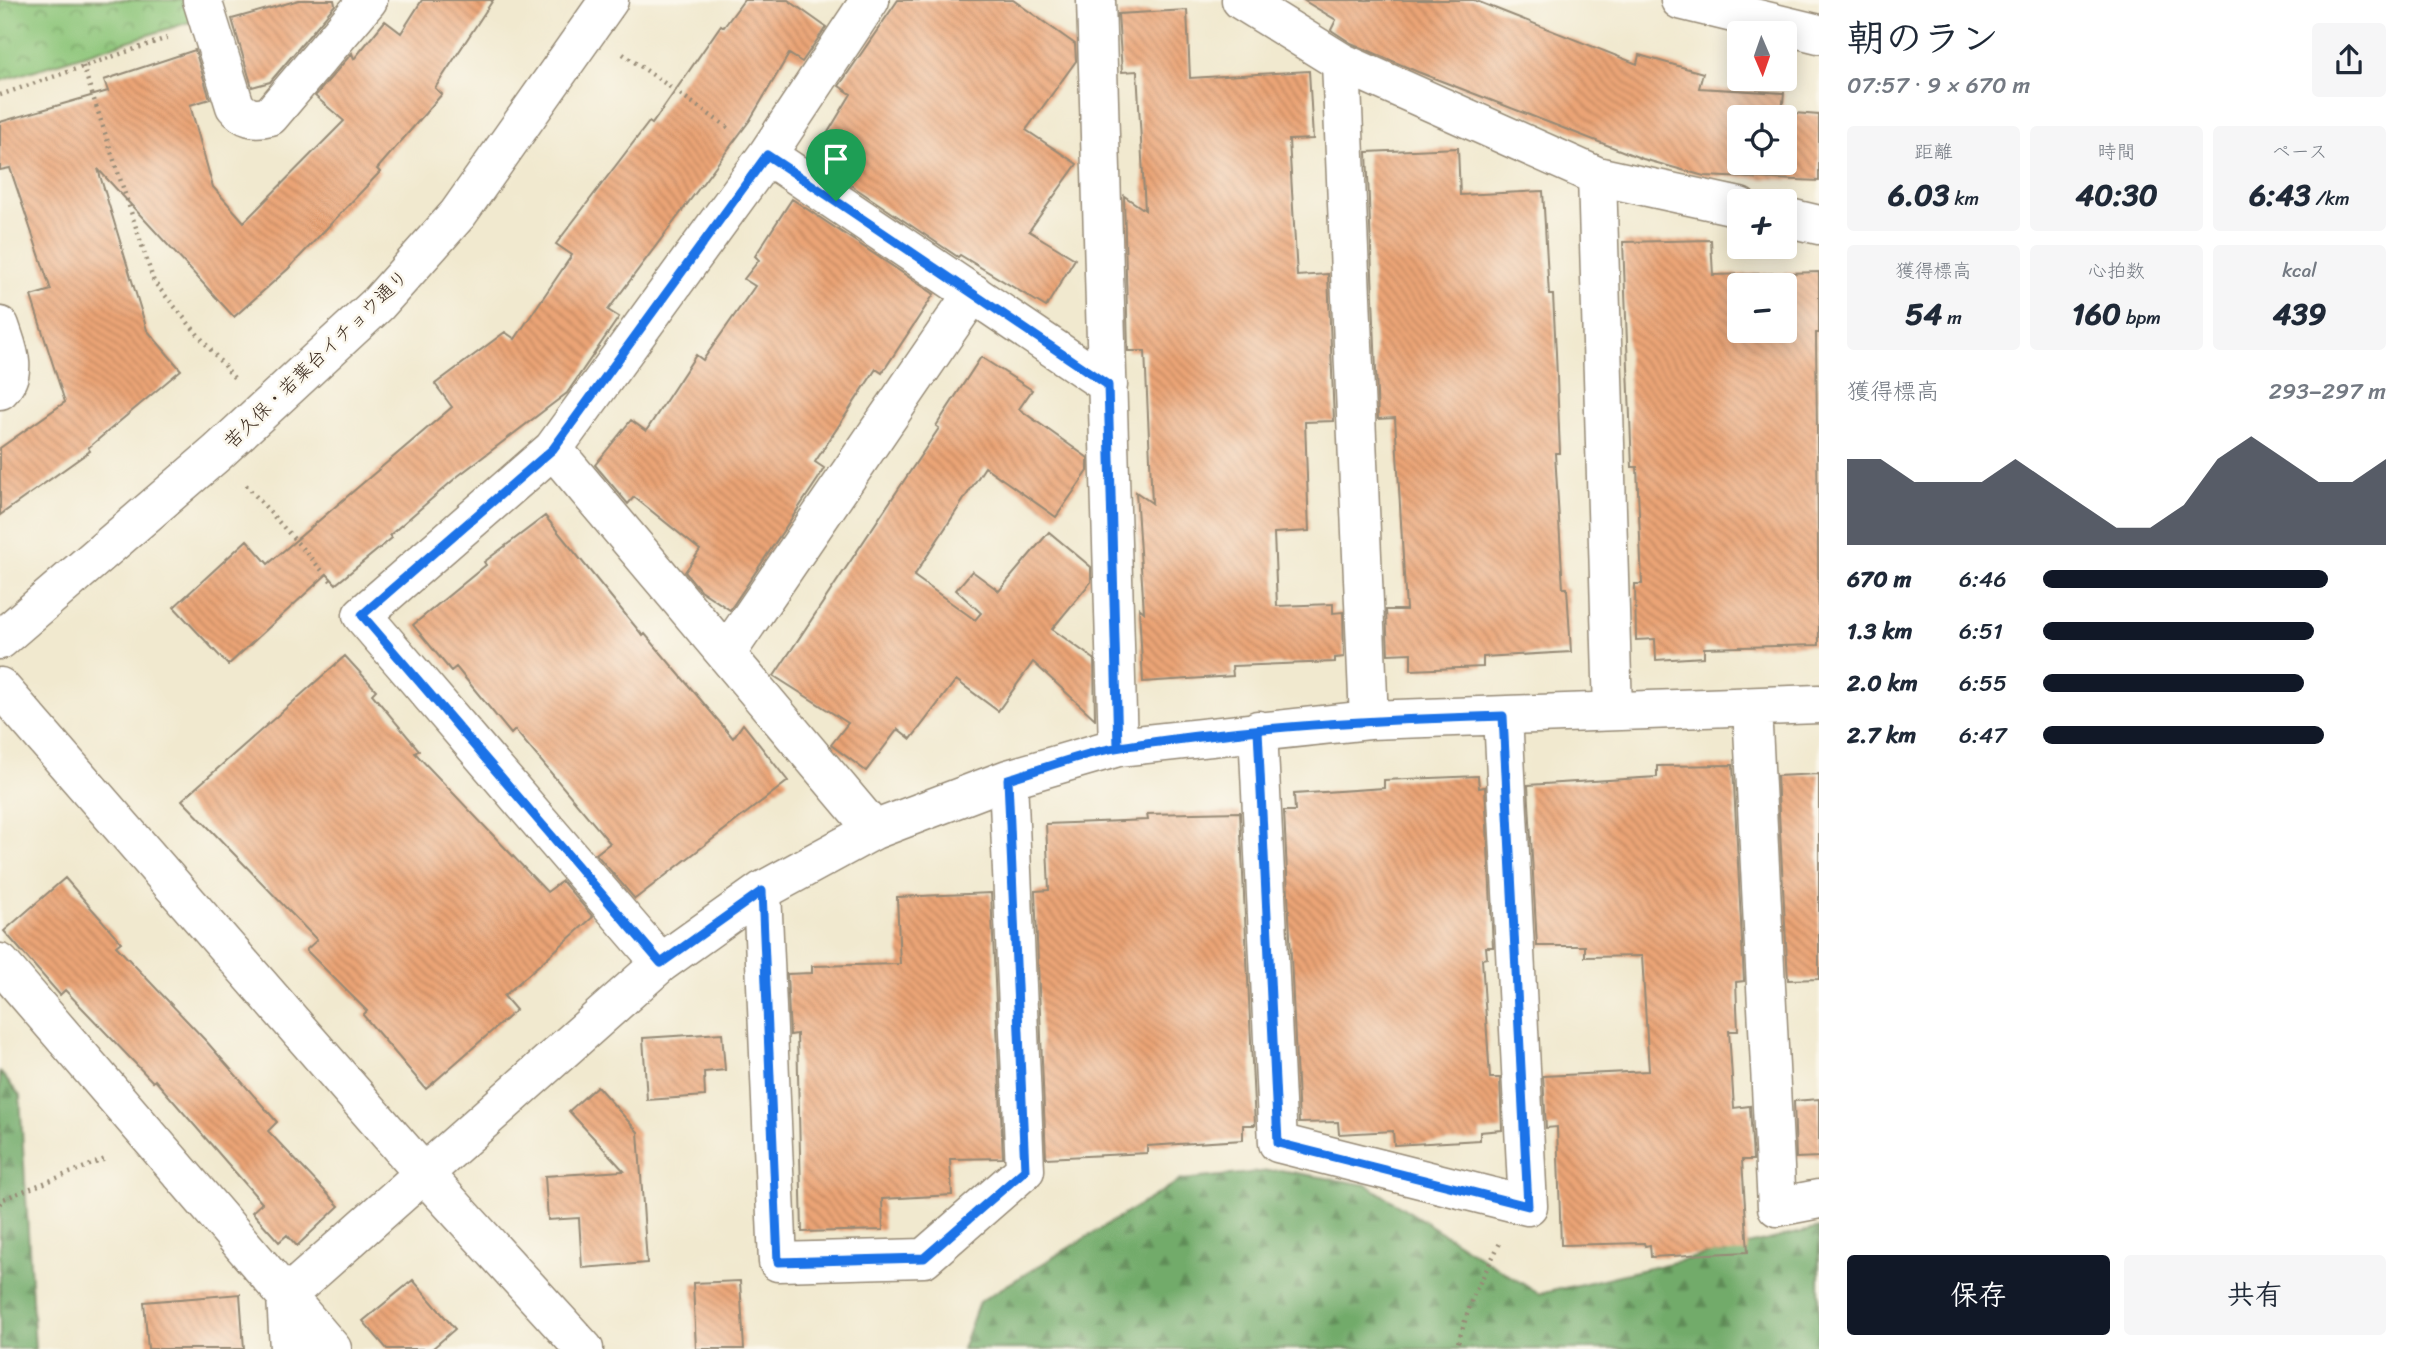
<!DOCTYPE html>
<html lang="ja">
<meta charset="utf-8">
<style>
body{margin:0;font-family:Sriracha,"Klee One",sans-serif;background:#f6f6f7;color:#1f2937;height:100vh;display:flex;flex-direction:column;font-size:26px;white-space:nowrap}
*{box-sizing:border-box;margin:0}
p{font-size:23px;color:#747a83}
.icon{flex:none;width:38px;height:38px;fill:none;stroke:currentColor;stroke-width:2;stroke-linecap:round;stroke-linejoin:round}
.map{position:relative;flex:1;overflow:hidden}
.drawer{display:flex;flex-direction:column;background:#fff;width:595px}
.drawer>*{flex:none}
.needle{width:46px;rotate:178deg}
.fabs{position:absolute;left:1727px;top:21px;display:grid;gap:14px}
.fabs a{display:grid;place-items:center;width:70px;height:70px;border-radius:7px;background:#fff;box-shadow:0 4px 18px #0003;font-size:35px}
.pin{position:absolute;display:grid;place-items:center;width:60px;height:60px;color:#fff;margin:-72px -30px;border-radius:50% 50% 50% 0;rotate:-45deg;box-shadow:0 0 7px #0007}
.pin .icon{rotate:45deg}
.round{display:grid;place-items:center;flex:none;width:74px;height:74px;border-radius:7px;background:#f6f6f7}
.head{display:flex;align-items:center;justify-content:space-between;height:119px;padding:0 28px}
h1{font-size:38px;font-weight:800;line-height:52px}
.metrics{display:grid;grid-template-columns:repeat(3,1fr);gap:10px;height:119px;padding:7px 28px}
.metrics div{display:grid;align-content:center;border-radius:7px;background:#f6f6f7;text-align:center}
.metrics b{font-size:30px;font-weight:800}
.metrics small{font-size:19px;font-weight:400}
.metrics p{font-size:19px}
.chart{height:196px;padding:14px 28px}
.chart p{display:flex;justify-content:space-between}
.chart svg{width:100%;height:126px;margin-top:7px;fill:#111827;opacity:.7}
.primary-button{display:flex;gap:14px;margin-top:auto;padding:14px 28px}
.primary-button a{flex:1;height:80px;border-radius:7px;background:#111827;color:#fff;font-size:28px;font-weight:800;line-height:80px;text-align:center}
.primary-button a+a{background:#f6f6f7;color:#1f2937}
ul{padding:0 28px;list-style:none;font-size:23px}
li{display:grid;grid-template-columns:112px 84px 1fr;align-items:center;height:52px}
li i{height:18px;border-radius:9px;background:#111827}
main{display:flex;flex:1;min-height:0}
.map>svg:first-child{display:block}
</style>
<main>
<div class="map">
<svg width="1819" height="1349" viewBox="0 0 1819 1349">
<defs>
<pattern id="forest-firs" width="22" height="20" patternUnits="userSpaceOnUse" patternTransform="scale(1.75)"><rect width="22" height="20" fill="#72ab6a"/><path d="M5 1l3.5 6h-7zM16 11l3.5 6h-7z" fill="#5f8b57"/></pattern>
<pattern id="park-crowns" width="20" height="18" patternUnits="userSpaceOnUse" patternTransform="scale(1.75)"><rect width="20" height="18" fill="#8ec67a"/><path d="M2 6a3 3 0 1 1 6 0M12 15a3 3 0 1 1 6 0" fill="none" stroke="#75a163"/></pattern>
<pattern id="building-back-hatch" width="6" height="6" patternUnits="userSpaceOnUse" patternTransform="scale(1.75)"><rect width="6" height="6" fill="#eba476"/><path d="M-1 5l2 2M0 0l6 6M5-1l2 2" fill="none" stroke="#c08660"/></pattern>
</defs>
<rect width="100%" height="100%" fill="#fbf7ec"/>
<filter id="ink" filterUnits="userSpaceOnUse"><feTurbulence type="fractalNoise" baseFrequency=".0143" numOctaves="2"/><feDisplacementMap in="SourceGraphic" scale="14" xChannelSelector="R" yChannelSelector="G"/><feConvolveMatrix kernelMatrix="1 2 1 2 8 2 1 2 1" color-interpolation-filters="sRGB"/></filter>
<filter id="wash" filterUnits="userSpaceOnUse"><feTurbulence type="fractalNoise" baseFrequency=".00686" numOctaves="4" result="noise"/><feDisplacementMap in="SourceGraphic" scale="28" xChannelSelector="R" yChannelSelector="G"/><feGaussianBlur stdDeviation="1.57" result="paint"/><feColorMatrix in="noise" values="0 0 0 0 0 0 0 0 0 0 0 0 0 0 0 0 0 1.4 0 .05"/><feComposite in="paint" operator="in"/></filter>
<g filter="url(#wash)">
<rect width="100%" height="100%" fill="#f1e9cf"/>
<path fill="url(#forest-firs)" stroke="#566a44" stroke-width="2" d="M 0,1072 L 20,1096 L 35,1349 L 0,1349 Z
M 1280,1170 L 1367,1185 L 1539,1294 L 1819,1228 L 1819,1349 L 962,1349 L 979,1302 L 1181,1180 Z"/>
<path fill="url(#park-crowns)" stroke="#64784c" stroke-width="2" d="M 0,0 L 186,0 L 193,21 L 0,81 Z"/>
<g id="blocks">
<path fill="url(#building-back-hatch)" fill-rule="evenodd" d="M 299,0 L 334,0 L 335,5 L 270,82 L 252,87 L 232,19 Z
M 422,0 L 493,0 L 435,88 L 442,94 L 377,169 L 380,172 L 288,269 L 234,317 L 98,169 L 147,330 L 181,370 L 88,448 L 90,451 L 0,515 L 0,448 L 65,402 L 31,296 L 51,290 L 10,168 L 0,170 L 0,122 L 108,91 L 104,80 L 195,50 L 210,99 L 190,105 L 213,187 L 244,222 L 344,121 L 315,96 L 352,53 L 354,59 L 385,21 L 401,33 Z
M 744,0 L 788,0 L 826,27 L 802,62 L 789,54 L 750,120 L 608,310 L 619,317 L 567,393 L 458,476 L 390,535 L 392,538 L 336,584 L 327,574 L 228,665 L 174,607 L 247,540 L 268,564 L 452,407 L 435,384 L 505,332 L 515,339 L 572,255 L 556,244 L 649,122 L 652,124 L 721,25 L 724,27 Z
M 898,0 L 1013,0 L 1075,44 L 1076,61 L 1026,130 L 1077,164 L 1029,231 L 1075,259 L 1046,307 L 960,255 L 958,257 L 812,159 L 851,94 L 839,86 Z
M 1303,0 L 1474,0 L 1637,64 L 1639,55 L 1703,73 L 1699,88 L 1784,93 L 1782,112 L 1819,115 L 1819,181 L 1704,176 L 1643,159 L 1418,72 L 1351,43 L 1331,30 L 1336,20 ZM 1740,117 L 1785,117 L 1785,163 L 1740,163 Z
M 1187,10 L 1190,78 L 1309,71 L 1313,139 L 1289,140 L 1297,276 L 1328,274 L 1334,421 L 1305,422 L 1309,531 L 1274,533 L 1277,606 L 1333,604 L 1333,613 L 1343,612 L 1344,657 L 1335,658 L 1335,662 L 1232,666 L 1233,676 L 1143,682 L 1139,608 L 1144,612 L 1136,492 L 1152,503 L 1145,351 L 1128,351 L 1124,196 L 1145,210 L 1137,71 L 1122,72 L 1118,14 Z
M 1458,148 L 1460,195 L 1543,191 L 1549,295 L 1553,295 L 1556,353 L 1560,453 L 1555,453 L 1563,588 L 1567,588 L 1571,652 L 1483,657 L 1483,667 L 1411,670 L 1411,653 L 1388,654 L 1386,610 L 1406,610 L 1395,418 L 1378,419 L 1367,152 Z
M 792,199 L 934,294 L 882,373 L 876,369 L 815,462 L 824,468 L 818,479 L 730,610 L 700,590 L 685,572 L 700,550 L 634,497 L 628,504 L 595,465 L 631,420 L 646,431 L 696,355 L 703,360 L 755,286 L 744,279 L 759,260 L 755,256 Z
M 1711,240 L 1713,275 L 1819,272 L 1819,333 L 1816,333 L 1819,645 L 1704,648 L 1704,657 L 1656,660 L 1655,639 L 1636,640 L 1635,584 L 1642,584 L 1637,467 L 1632,467 L 1623,242 ZM 1740,285 L 1785,285 L 1785,331 L 1740,331 Z
M 981,357 L 1032,390 L 1019,409 L 1088,458 L 1088,471 L 1056,517 L 985,467 L 914,576 L 975,620 L 981,613 L 956,590 L 972,571 L 999,591 L 1049,532 L 1091,567 L 1091,582 L 1052,629 L 1094,659 L 1095,719 L 1033,662 L 998,711 L 956,680 L 911,739 L 898,729 L 866,771 L 831,745 L 848,723 L 774,676 L 939,428 L 936,426 Z
M 545,516 L 643,636 L 645,634 L 733,738 L 743,724 L 788,781 L 635,899 L 596,854 L 610,843 L 515,730 L 511,734 L 456,667 L 451,671 L 413,625 L 486,565 L 484,562 Z
M 345,656 L 376,690 L 372,694 L 419,750 L 415,753 L 547,892 L 562,881 L 593,917 L 504,996 L 516,1010 L 426,1089 L 363,1015 L 367,1011 L 306,950 L 317,940 L 182,800 Z
M 1733,765 L 1744,981 L 1736,982 L 1738,1031 L 1729,1031 L 1734,1108 L 1750,1106 L 1753,1160 L 1742,1160 L 1748,1252 L 1651,1257 L 1650,1245 L 1645,1246 L 1644,1243 L 1561,1245 L 1557,1127 L 1546,1128 L 1543,1076 L 1649,1071 L 1642,956 L 1585,957 L 1585,946 L 1537,946 L 1528,785 L 1657,777 L 1657,766 Z
M 1819,774 L 1819,979 L 1788,980 L 1777,776 Z
M 1478,776 L 1479,788 L 1485,787 L 1493,947 L 1486,947 L 1487,958 L 1482,959 L 1490,1078 L 1500,1078 L 1502,1130 L 1480,1132 L 1480,1140 L 1394,1145 L 1393,1131 L 1339,1134 L 1338,1122 L 1299,1123 L 1284,811 L 1295,811 L 1294,794 L 1384,788 L 1384,780 Z
M 1240,812 L 1255,1125 L 1243,1125 L 1243,1140 L 1147,1146 L 1147,1153 L 1046,1158 L 1035,891 L 1049,890 L 1046,824 L 1148,820 L 1147,814 Z
M 65,878 L 121,942 L 116,946 L 206,1041 L 277,1122 L 268,1131 L 339,1206 L 297,1246 L 287,1235 L 279,1242 L 252,1212 L 262,1203 L 155,1080 L 153,1082 L 65,990 L 60,995 L 4,931 Z
M 991,893 L 1003,1158 L 950,1159 L 952,1195 L 882,1199 L 883,1230 L 802,1232 L 797,1034 L 790,1035 L 787,974 L 812,973 L 812,966 L 900,964 L 897,897 Z
M 722,1033 L 725,1070 L 704,1072 L 705,1096 L 647,1100 L 643,1038 Z
M 597,1086 L 638,1132 L 647,1263 L 582,1268 L 579,1218 L 548,1220 L 545,1176 L 624,1171 L 569,1111 Z
M 1819,1099 L 1819,1157 L 1796,1158 L 1794,1101 Z
M 413,1280 L 455,1329 L 432,1349 L 387,1349 L 363,1321 Z
M 740,1281 L 744,1349 L 696,1349 L 693,1283 Z
M 240,1294 L 244,1349 L 148,1349 L 144,1302 Z"/>
</g>
</g>
<g filter="url(#ink)">
<use href="#blocks" fill-opacity="0" stroke="#968a76" stroke-width="2"/>
<g fill="none" stroke-linecap="round" stroke-linejoin="round">
<defs>
<path id="minor" d="M 202,0 L 235,106 C 245,118 254,120 270,116 L 368,0
M 1096,0 L 1118,747
M 1241,0 L 1341,62 L 1597,176 L 1740,207
M 1680,0 L 1819,34
M 1341,62 L 1369,720
M 767,155 L 1108,385
M 1597,176 L 1613,711
M 1785,217 L 1819,225
M 0,326 C 7,348 19,371 0,390
M 553,449 L 874,830
M 0,640 L 217,453 L 378,304 L 458,214 L 609,0
M 726,654 L 973,293
M 0,687 L 425,1175 L 584,1349
M 1752,707 L 1777,1207 L 1819,1199
M 1258,730 L 1278,1143 L 1528,1206 L 1503,716
M 762,891 L 778,1262 L 924,1258 L 1025,1170 L 1008,779
M 0,963 L 332,1349
M 661,963 L 362,615 L 553,449 L 767,155 L 870,0
M 286,1296 L 661,963 L 762,891 L 874,830 L 1008,779 L 1118,747 L 1369,720 L 1819,704
M 286,1296 L 289,1349"/>
</defs>
<use href="#minor" stroke="#968a76" stroke-width="41"/>
<path stroke="#968a76" stroke-width="4.5" stroke-dasharray="2 5" stroke-linecap="butt" d="M 623,54 L 730,129
M 83,66 L 154,282 L 235,379
M 0,95 L 170,37
M 246,485 L 333,583
M 0,1204 L 3,1199 L 108,1158
M 1456,1349 L 1473,1296 L 1500,1243"/>
<use href="#minor" stroke="#fff" stroke-width="38"/>
</g>
</g>
<g fill="none" stroke-linecap="round" stroke-linejoin="round" filter="url(#ink)">
<defs>
<path id="route" d="M 836,201 L 767,155 L 553,449 L 362,615 L 661,963 L 762,891 L 778,1262 L 924,1258 L 1025,1170 L 1008,779 C 1045,768 1083,753 1121,747 C 1247,726 1376,720 1503,716 L 1528,1206 L 1278,1143 L 1258,730 L 1118,747 L 1108,385 L 836,201"/>
</defs>
<use href="#route" stroke="#fff" stroke-width="14"/>
<use href="#route" stroke="#1a73e8" stroke-width="9"/>
</g>
<g text-anchor="middle" dominant-baseline="central" stroke-width="5" stroke-linejoin="round" paint-order="stroke">
<g font-size="19" fill="#3b2a1e" stroke="#fbf7ec">
<text transform="translate(316 359) rotate(-44)">苦久保・若葉台イチョウ通り</text>
</g>
</g>
</svg>
<div class="fabs">
<a><svg class="needle" viewBox="-14 -14 28 28"><path d="M0-13l5 13h-10z" fill="#e53935"/><path d="M0 13l5-13h-10z" fill="#747a83"/></svg></a>
<a><svg class="icon" aria-label="locate" viewBox="0 0 24 24"><circle cx="12" cy="12" r="6"/><path d="M12 2v4M12 18v4M2 12h4M18 12h4"/></svg></a>
<a>+</a>
<a>−</a>
</div>
<div class="pin" style="left:836px;top:201px;background:#1e9e55"><svg class="icon" aria-label="arrive" viewBox="0 0 24 24"><path d="M6 21V4h12l-3 4 3 4H6"/></svg></div>
</div>
<section class="drawer">
<div class="head"><div><h1>朝のラン</h1><p>07:57 · 9 × 670 m</p></div><a class="round"><svg class="icon" aria-label="share" viewBox="0 0 24 24"><path d="M12 15V3M7 8l5-5 5 5M5 13v7h14v-7"/></svg></a></div>
<div class="metrics">
<div><p>距離</p><b>6.03<small> km</small></b></div>
<div><p>時間</p><b>40:30</b></div>
<div><p>ペース</p><b>6:43<small> /km</small></b></div>
</div>
<div class="metrics">
<div><p>獲得標高</p><b>54<small> m</small></b></div>
<div><p>心拍数</p><b>160<small> bpm</small></b></div>
<div><p>kcal</p><b>439</b></div>
</div>
<div class="chart"><p><span>獲得標高</span>293–297 m</p>
<svg viewBox="0 0 160 44" preserveAspectRatio="none"><path d="M0 44V14L10 14L20 22L30 22L40 22L50 14L60 22L70 30L80 38L90 38L100 30L110 14L120 6L130 14L140 22L150 22L160 14V44z"/></svg>
</div>
<ul>
<li><b>670 m</b>6:46<i style="width:83%"></i></li>
<li><b>1.3 km</b>6:51<i style="width:79%"></i></li>
<li><b>2.0 km</b>6:55<i style="width:76%"></i></li>
<li><b>2.7 km</b>6:47<i style="width:82%"></i></li>
</ul>
<div class="primary-button"><a>保存</a><a>共有</a></div>
</section>
</main>
